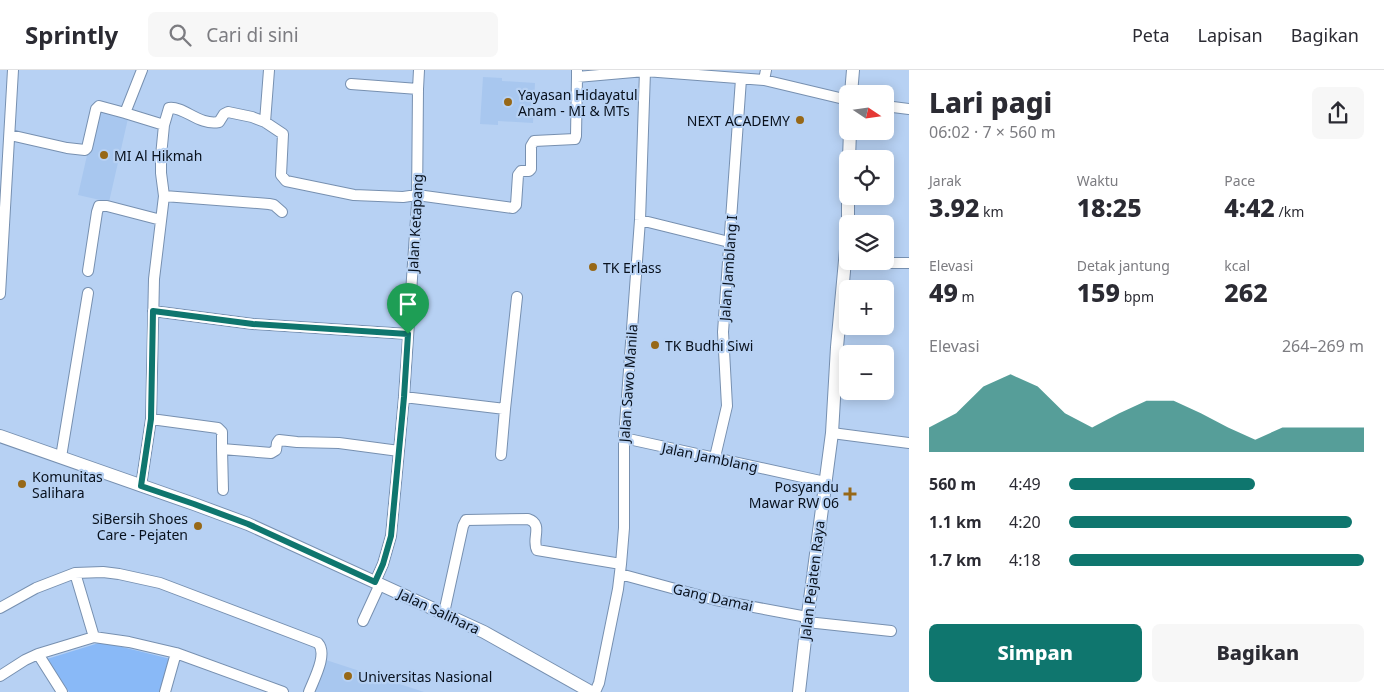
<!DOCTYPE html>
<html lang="id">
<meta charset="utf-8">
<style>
body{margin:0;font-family:"Noto Sans",sans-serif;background:#f7f7f7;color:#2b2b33;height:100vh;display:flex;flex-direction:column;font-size:19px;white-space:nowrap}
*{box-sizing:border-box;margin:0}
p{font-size:16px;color:#7c7c81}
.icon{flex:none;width:28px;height:28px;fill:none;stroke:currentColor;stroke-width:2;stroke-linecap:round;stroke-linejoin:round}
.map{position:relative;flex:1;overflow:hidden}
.drawer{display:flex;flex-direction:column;background:#fff;width:475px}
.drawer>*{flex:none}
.needle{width:32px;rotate:103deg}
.fabs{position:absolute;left:839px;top:15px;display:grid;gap:10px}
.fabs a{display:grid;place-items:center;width:55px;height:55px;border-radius:8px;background:#fff;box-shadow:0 2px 12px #0003;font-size:25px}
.pin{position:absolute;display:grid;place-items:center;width:42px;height:42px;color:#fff;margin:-51px -21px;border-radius:50% 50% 50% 0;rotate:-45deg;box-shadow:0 0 5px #0007}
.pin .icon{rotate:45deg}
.round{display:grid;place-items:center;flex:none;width:52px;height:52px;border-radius:8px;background:#f7f7f7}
.summary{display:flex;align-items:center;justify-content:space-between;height:85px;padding:0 20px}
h1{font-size:28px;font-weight:800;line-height:38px}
.figures{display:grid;grid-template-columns:repeat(3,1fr);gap:8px;height:85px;padding:5px 20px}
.figures div{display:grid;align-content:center}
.figures b{font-size:25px;font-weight:800}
.figures small{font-size:14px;font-weight:400}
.figures p{font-size:14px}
.chart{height:140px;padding:10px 20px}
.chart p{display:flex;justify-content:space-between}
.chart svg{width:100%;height:90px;margin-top:5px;fill:#0f766e;opacity:.7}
.button{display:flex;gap:10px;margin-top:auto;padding:10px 20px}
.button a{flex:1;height:58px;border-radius:8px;background:#0f766e;color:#fff;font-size:20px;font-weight:800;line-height:58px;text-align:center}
.button a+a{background:#f7f7f7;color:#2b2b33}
ul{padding:0 20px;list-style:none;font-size:16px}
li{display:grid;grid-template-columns:80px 60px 1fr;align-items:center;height:38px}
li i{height:12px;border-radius:6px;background:#0f766e}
header{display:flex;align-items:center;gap:30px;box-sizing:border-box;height:70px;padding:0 25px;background:#fff;border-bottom:1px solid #e1e1e2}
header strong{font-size:24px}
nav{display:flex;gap:28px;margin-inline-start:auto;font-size:18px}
.search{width:350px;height:45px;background:#f7f7f7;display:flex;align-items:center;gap:12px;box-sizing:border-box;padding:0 18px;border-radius:8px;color:#7c7c81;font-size:19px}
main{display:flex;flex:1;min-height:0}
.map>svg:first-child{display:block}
</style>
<header>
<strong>Sprintly</strong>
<div class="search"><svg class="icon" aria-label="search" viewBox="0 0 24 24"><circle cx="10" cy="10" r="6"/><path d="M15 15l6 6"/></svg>Cari di sini</div>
<nav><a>Peta</a><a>Lapisan</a><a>Bagikan</a></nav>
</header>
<main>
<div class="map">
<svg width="909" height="622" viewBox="0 0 909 622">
<rect width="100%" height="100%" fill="#b7d1f3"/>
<path fill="#a8c7ef" d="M 483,7 L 502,8 L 502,11 L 535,13 L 533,53 L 498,51 L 498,55 L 480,54 Z
M 98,37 L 129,44 L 109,132 L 78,125 Z
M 326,590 L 424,622 L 314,622 Z"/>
<path fill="#89b9f7" d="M 102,572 L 175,590 L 164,622 L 69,622 L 47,589 Z"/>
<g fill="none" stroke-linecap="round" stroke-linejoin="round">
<defs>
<path id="minor" d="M 142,0 L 125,43 L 164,55
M 577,1 L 577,7 L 645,1 L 764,10 L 848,30
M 764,10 L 766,0
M 351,14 L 418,19
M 885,36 L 909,39
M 265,52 L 269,0
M 10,65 L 67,78 L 85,80 L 87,78 L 96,39 L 99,36 L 125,43
M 164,126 L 269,134 L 274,135 L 282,142
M 640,150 L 729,172
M 845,193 L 909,193
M 88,201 L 97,142 L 99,136 L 107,136 L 161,150
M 0,224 L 13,0
M 153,241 L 253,254 L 408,264
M 404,327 L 505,339
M 151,349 L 218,358 L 222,362 L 222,379 L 271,383 L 276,380 L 277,373 L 279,370 L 297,372 L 339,373 L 399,381
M 832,363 L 909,373
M 624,368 L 825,412
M 222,379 L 223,420
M 501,385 L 505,339 L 517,227
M 61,387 L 88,223
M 715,387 L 727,336 L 723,262 L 741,9
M 141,416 L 151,349 L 154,209 L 164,126 L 161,103 L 161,86 L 164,55 L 169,38 C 184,36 199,56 219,52 L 224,44 L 228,42 L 252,47 L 265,52 L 283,64 L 281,105 L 286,111 L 354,125 L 403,127 L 417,125 L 513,138 L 516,135 L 518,105 L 521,101 L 529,101 L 531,99 L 531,76 L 534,71 L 575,69 L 576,66 L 577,7
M 75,503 L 94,567
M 620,504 L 716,530 L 807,547
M 375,512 L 383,494 L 391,466 L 404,327 L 417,134 L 418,19 L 419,0
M 0,538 L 36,518 L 75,503 L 103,502 L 119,504 L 160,513 L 318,573 C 328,584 314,609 309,622
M 444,543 L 463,456 L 466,450 L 528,449 C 544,454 531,469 537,480 L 621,494
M 363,551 L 380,514
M 807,552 L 891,561
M 38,584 L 62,622
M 0,606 L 25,590 L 38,584 L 94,567 L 129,572 L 176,583 L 283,622
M 165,622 L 176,583
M 595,622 L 599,613 L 618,519 L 621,494 L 624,458 L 624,368 L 640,150 L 645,1"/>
<path id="tertiary" d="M 851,24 L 853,0
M 849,89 L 850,61
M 848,154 L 848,126
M 0,366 L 194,434 L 248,454 L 484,562 L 591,622
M 799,622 L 807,552 L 832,363 L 837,277 L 848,158"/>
</defs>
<use href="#minor" stroke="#7790b0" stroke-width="12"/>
<use href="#tertiary" stroke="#7790b0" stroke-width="14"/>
<use href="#minor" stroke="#fff" stroke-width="10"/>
<use href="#tertiary" stroke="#fff" stroke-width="12"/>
</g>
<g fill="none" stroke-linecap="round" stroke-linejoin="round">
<defs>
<path id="route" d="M 153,241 L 253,254 L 408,264 L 404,327 L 391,466 L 383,494 L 375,512 L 248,454 L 194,434 L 141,416 L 151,349 Z"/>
</defs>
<use href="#route" stroke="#fff" stroke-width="10"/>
<use href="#route" stroke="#0f766e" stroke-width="6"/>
</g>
<g fill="#976817" stroke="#b7d1f3" stroke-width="2">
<circle cx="508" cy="32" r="5"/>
<circle cx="800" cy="50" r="5"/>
<circle cx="104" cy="85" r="5"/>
<circle cx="593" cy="197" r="5"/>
<circle cx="655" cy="275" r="5"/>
<circle cx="22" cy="414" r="5"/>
<path d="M847.5 416.5h5v5h5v5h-5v5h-5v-5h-5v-5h5z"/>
<circle cx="198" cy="456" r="5"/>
<circle cx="348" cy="606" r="5"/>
</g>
<g text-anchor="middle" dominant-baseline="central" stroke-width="4.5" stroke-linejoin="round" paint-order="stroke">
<g font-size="14" fill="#08111d" stroke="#b7d1f3" text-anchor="start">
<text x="518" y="24">Yayasan Hidayatul<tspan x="518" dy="16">Anam - MI &amp; MTs</tspan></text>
<text x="790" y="50" text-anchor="end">NEXT ACADEMY</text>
<text x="114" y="85">MI Al Hikmah</text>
<text x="603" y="197">TK Erlass</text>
<text x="665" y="275">TK Budhi Siwi</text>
<text x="32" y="406">Komunitas<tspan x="32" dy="16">Salihara</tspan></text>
<text x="839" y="416" text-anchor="end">Posyandu<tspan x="839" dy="16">Mawar RW 06</tspan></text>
<text x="188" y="448" text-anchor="end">SiBersih Shoes<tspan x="188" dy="16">Care - Pejaten</tspan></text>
<text x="358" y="606">Universitas Nasional</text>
</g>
<g font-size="14" fill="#08111d" stroke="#b7d1f3">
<text transform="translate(415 153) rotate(-87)">Jalan Ketapang</text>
<text transform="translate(728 198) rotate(-86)">Jalan Jamblang I</text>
<text transform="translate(628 313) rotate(-86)">Jalan Sawo Manila</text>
<text transform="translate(710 387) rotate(12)">Jalan Jamblang</text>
<text transform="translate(812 510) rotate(-83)">Jalan Pejaten Raya</text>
<text transform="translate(713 527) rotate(13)">Gang Damai</text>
<text transform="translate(439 541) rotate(25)">Jalan Salihara</text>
</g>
</g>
</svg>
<div class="fabs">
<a><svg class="needle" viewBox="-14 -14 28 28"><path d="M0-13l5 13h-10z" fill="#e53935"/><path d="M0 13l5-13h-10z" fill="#7c7c81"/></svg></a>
<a><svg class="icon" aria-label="locate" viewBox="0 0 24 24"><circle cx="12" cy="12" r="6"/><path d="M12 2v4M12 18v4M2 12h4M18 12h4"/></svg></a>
<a><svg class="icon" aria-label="layers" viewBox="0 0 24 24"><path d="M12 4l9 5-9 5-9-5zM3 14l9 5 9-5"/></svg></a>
<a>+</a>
<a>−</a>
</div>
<div class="pin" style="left:408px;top:264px;background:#1e9e55"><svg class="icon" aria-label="arrive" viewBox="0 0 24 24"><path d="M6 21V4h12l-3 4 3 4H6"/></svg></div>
</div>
<section class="drawer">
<div class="summary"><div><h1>Lari pagi</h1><p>06:02 · 7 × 560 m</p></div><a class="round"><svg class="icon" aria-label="share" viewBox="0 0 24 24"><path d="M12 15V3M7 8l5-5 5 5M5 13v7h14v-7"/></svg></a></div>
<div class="figures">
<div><p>Jarak</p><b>3.92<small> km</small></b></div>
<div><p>Waktu</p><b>18:25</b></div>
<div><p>Pace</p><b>4:42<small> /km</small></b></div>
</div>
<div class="figures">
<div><p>Elevasi</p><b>49<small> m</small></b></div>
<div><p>Detak jantung</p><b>159<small> bpm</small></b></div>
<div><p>kcal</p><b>262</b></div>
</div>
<div class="chart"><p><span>Elevasi</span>264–269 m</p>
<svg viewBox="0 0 160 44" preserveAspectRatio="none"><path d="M0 44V32L10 25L20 12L30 6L40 12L50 25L60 32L70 25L80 19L90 19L100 25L110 32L120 38L130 32L140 32L150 32L160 32V44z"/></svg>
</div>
<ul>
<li><b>560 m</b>4:49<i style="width:63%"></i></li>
<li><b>1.1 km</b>4:20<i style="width:96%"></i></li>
<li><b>1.7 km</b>4:18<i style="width:100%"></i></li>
</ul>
<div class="button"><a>Simpan</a><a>Bagikan</a></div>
</section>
</main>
